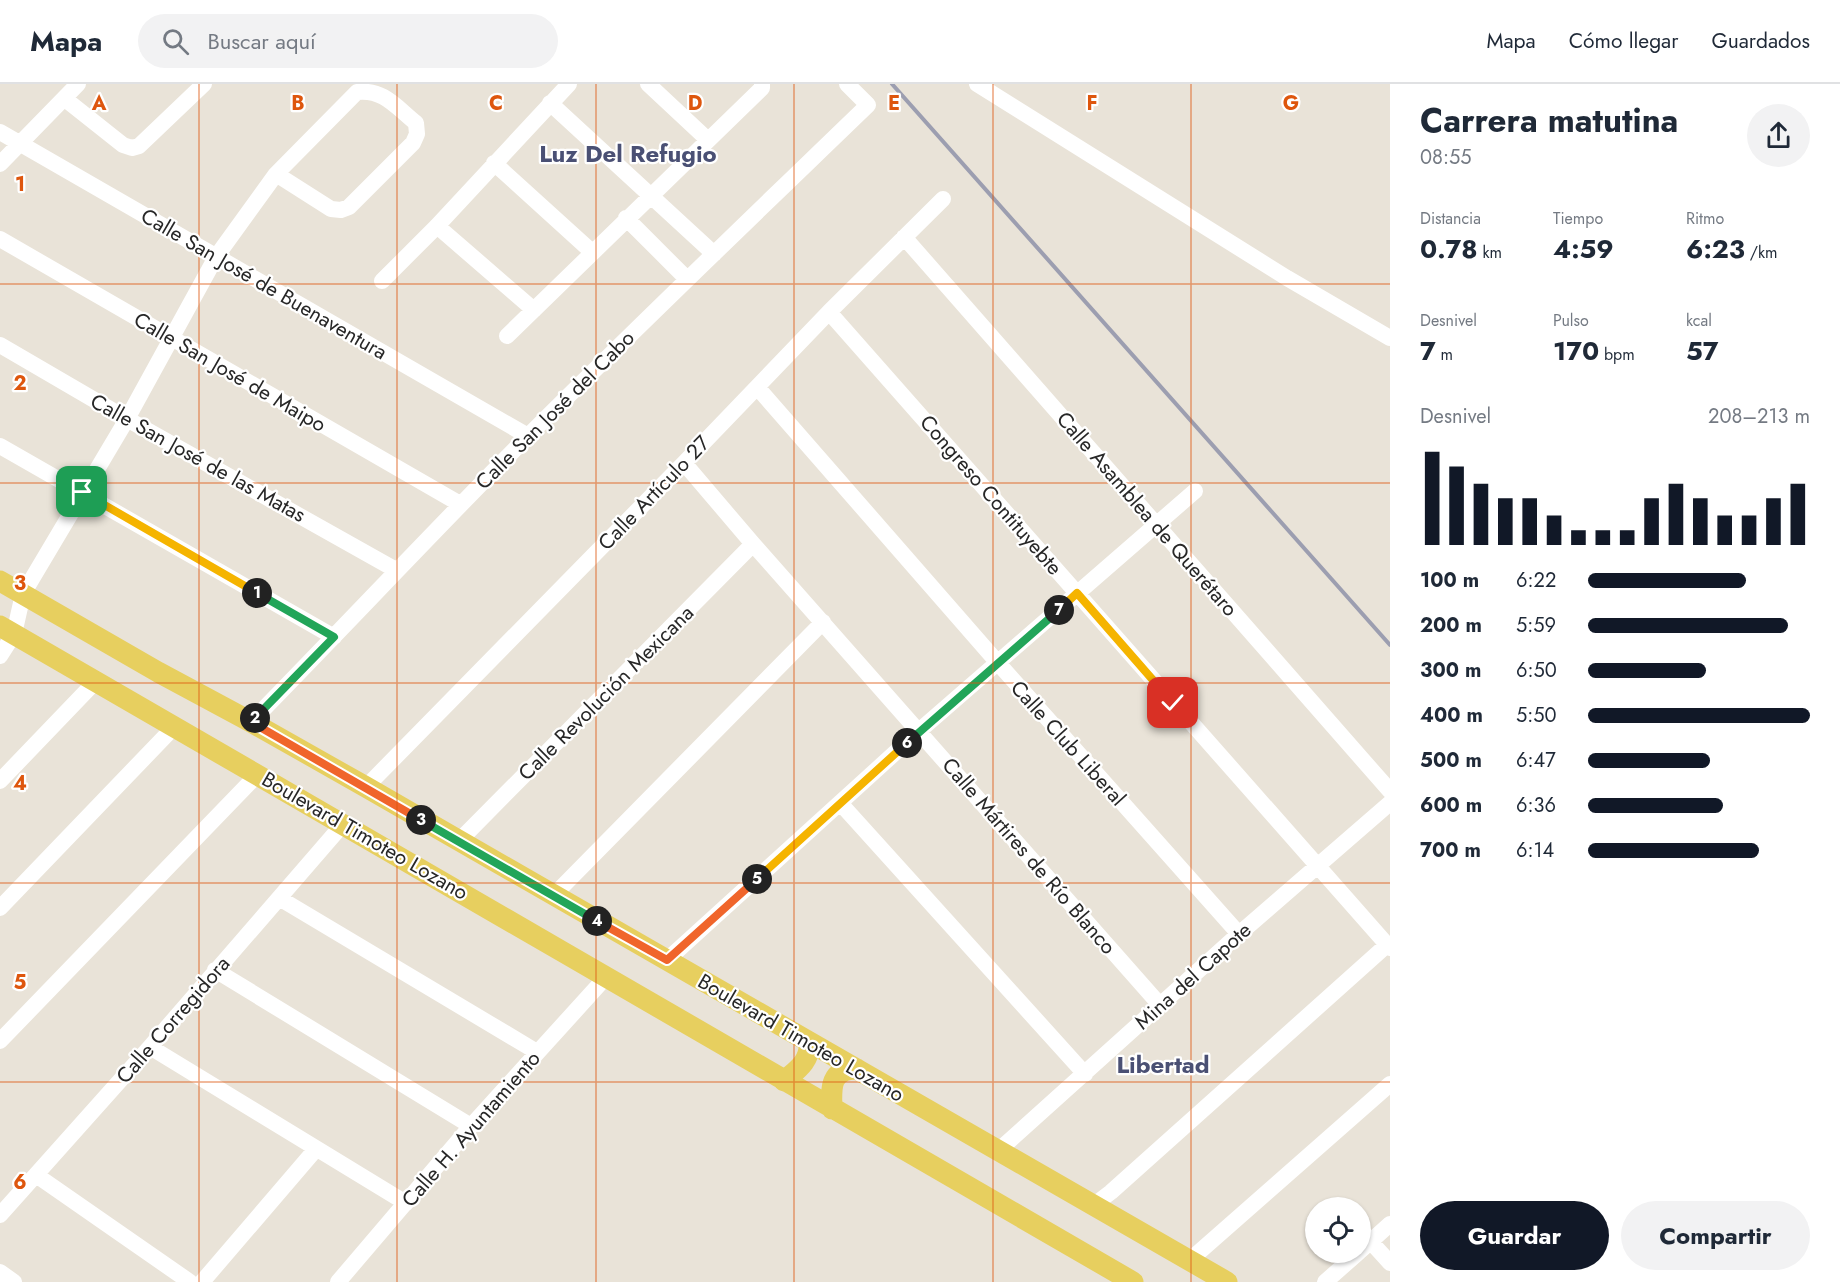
<!DOCTYPE html>
<html lang="es">
<meta charset="utf-8">
<style>
body{margin:0;font-family:Jost,sans-serif;background:#f2f2f3;color:#1f2937;height:100vh;display:flex;flex-direction:column;font-size:22px;white-space:nowrap}
*{box-sizing:border-box;margin:0}
p{font-size:20px;color:#747a83}
.icon{flex:none;width:33px;height:33px;fill:none;stroke:currentColor;stroke-width:2;stroke-linecap:round;stroke-linejoin:round}
.map{position:relative;flex:1;overflow:hidden}
.side{display:flex;flex-direction:column;background:#fff;width:450px}
.side>*{flex:none}
.tools{position:absolute;left:1305px;top:1113px;display:grid;gap:12px}
.tools a{display:grid;place-items:center;width:66px;height:66px;border-radius:50%;background:#fff;box-shadow:0 2px 4px #0004;font-size:30px}
.pin{position:absolute;display:grid;place-items:center;width:51px;height:51px;color:#fff;margin:-26px;border-radius:12px;box-shadow:0 3px 9px #0006}
.km{position:absolute;width:30px;height:30px;margin:-15px;border-radius:50%;background:#222;color:#fff;font-size:16px;line-height:30px;text-align:center}
.round{display:grid;place-items:center;flex:none;width:63px;height:63px;border-radius:32px;background:#f2f2f3}
.headline{display:flex;align-items:center;justify-content:space-between;height:102px;padding:0 30px}
h1{font-size:33px;font-weight:700;line-height:45px}
.figures{display:grid;grid-template-columns:repeat(3,1fr);gap:9px;height:102px;padding:6px 30px}
.figures div{display:grid;align-content:center}
.figures b{font-size:26px;font-weight:700}
.figures small{font-size:16px;font-weight:400}
.figures p{font-size:16px}
.chart{height:168px;padding:12px 30px}
.chart p{display:flex;justify-content:space-between}
.chart svg{width:100%;height:108px;margin-top:6px;stroke:#111827;stroke-width:6}
.button{display:flex;gap:12px;margin-top:auto;padding:12px 30px}
.button a{flex:1;height:69px;border-radius:36px;background:#111827;color:#fff;font-size:24px;font-weight:700;line-height:69px;text-align:center}
.button a+a{background:#f2f2f3;color:#1f2937}
ul{padding:0 30px;list-style:none;font-size:20px}
li{display:grid;grid-template-columns:96px 72px 1fr;align-items:center;height:45px}
li i{height:15px;border-radius:8px;background:#111827}
header{display:flex;align-items:center;gap:36px;box-sizing:border-box;height:84px;padding:0 30px;background:#fff;border-bottom:2px solid #e0e1e3}
header strong{font-size:28px}
nav{display:flex;gap:33px;margin-inline-start:auto;font-size:21px}
.search{width:420px;height:54px;background:#f2f2f3;display:flex;align-items:center;gap:15px;box-sizing:border-box;padding:0 21px;border-radius:33px;color:#747a83;font-size:22px}
main{display:flex;flex:1;min-height:0}
.map>svg:first-child{display:block}
</style>
<header>
<strong>Mapa</strong>
<div class="search"><svg class="icon" aria-label="search" viewBox="0 0 24 24"><circle cx="10" cy="10" r="6"/><path d="M15 15l6 6"/></svg>Buscar aquí</div>
<nav><a>Mapa</a><a>Cómo llegar</a><a>Guardados</a></nav>
</header>
<main>
<div class="map">
<svg width="1390" height="1198" viewBox="0 0 1390 1198">
<rect width="100%" height="100%" fill="#e9e3d8"/>
<g fill="none" stroke-linecap="round" stroke-linejoin="round">
<path stroke="#fff" stroke-width="16" d="M 648,0 L 708,56
M 977,0 L 1287,194 L 1390,254
M 65,15 L 123,61 L 132,64 L 139,62 L 204,0
M 550,19 L 714,170
M 0,48 L 528,352
M 494,79 L 592,168
M 0,80 L 78,0
M 626,134 L 687,195
M 437,142 L 534,226
M 904,153 L 1390,707
M 0,155 L 460,420
M 382,197 L 437,142 L 569,0
M 829,228 L 1390,864
M 507,252 L 762,4 L 762,0
M 0,261 L 127,335 L 396,486
M 757,303 L 998,579 L 1239,850
M 0,362 L 334,553
M 684,379 L 753,460 L 1160,921
M 0,572 L 14,550 L 23,510 L 127,335 L 216,173 L 276,90 L 357,8 C 384,5 396,23 416,39 L 417,50 L 413,59 L 349,123 L 341,126 L 331,125 L 276,90
M 251,638 C 343,544 433,448 526,354 C 638,242 753,132 868,21 L 847,0
M 0,697 L 96,597
M 366,703 L 684,379 L 829,228 L 943,115
M 841,720 L 1085,990
M 459,757 L 753,460
M 553,812 L 823,538
M 279,814 L 537,968
M 0,824 L 175,642
M 667,876 L 919,647 L 1195,407
M 215,886 L 471,1042
M 0,957 L 258,690
M 150,963 L 406,1119
M 998,1067 L 1239,850 L 1390,719
M 36,1091 L 190,1198
M 1094,1121 L 1111,1108 L 1387,861
M 0,1131 L 150,963 L 344,739
M 1371,1158 L 1390,1179
M 1360,1167 L 1390,1140
M 1190,1176 L 1390,1000
M 0,1188 L 14,1198
M 202,1198 L 316,1065
M 338,1198 L 471,1042 L 606,893
M 1325,1198 L 1359,1168"/>
<path stroke="#e7cf5f" stroke-width="21" d="M 0,497 L 158,588 L 251,638 L 366,703 L 1227,1198
M 0,542 C 379,758 754,982 1133,1198
M 784,997 C 797,986 811,977 809,958
M 832,1025 C 831,1003 830,985 857,985"/>
<path stroke="#9c9eb0" stroke-width="4" d="M 892,0 L 1390,561"/>
</g>
<g fill="none" stroke-linecap="round" stroke-linejoin="round">
<defs>
<path id="split-1" d="M 82,408 L 257,509"/>
<path id="split-2" d="M 255,634 L 334,553 L 257,509"/>
<path id="split-3" d="M 255,634 L 251,638 L 421,736"/>
<path id="split-4" d="M 421,736 L 597,837"/>
<path id="split-5" d="M 597,837 L 667,876 L 757,795"/>
<path id="split-6" d="M 757,795 L 907,659"/>
<path id="split-7" d="M 907,659 L 1059,526"/>
<path id="split-8" d="M 1059,526 L 1077,509 L 1173,619"/>
</defs>
<use href="#split-1" stroke="#fff" stroke-width="12"/>
<use href="#split-2" stroke="#fff" stroke-width="12"/>
<use href="#split-3" stroke="#fff" stroke-width="12"/>
<use href="#split-4" stroke="#fff" stroke-width="12"/>
<use href="#split-5" stroke="#fff" stroke-width="12"/>
<use href="#split-6" stroke="#fff" stroke-width="12"/>
<use href="#split-7" stroke="#fff" stroke-width="12"/>
<use href="#split-8" stroke="#fff" stroke-width="12"/>
<use href="#split-1" stroke="#f5b400" stroke-width="8"/>
<use href="#split-2" stroke="#22a559" stroke-width="8"/>
<use href="#split-3" stroke="#f0652b" stroke-width="8"/>
<use href="#split-4" stroke="#22a559" stroke-width="8"/>
<use href="#split-5" stroke="#f0652b" stroke-width="8"/>
<use href="#split-6" stroke="#f5b400" stroke-width="8"/>
<use href="#split-7" stroke="#22a559" stroke-width="8"/>
<use href="#split-8" stroke="#f5b400" stroke-width="8"/>
</g>
<path fill="none" stroke="#de560d" stroke-width="1.5" stroke-opacity="0.55" d="M 199,0 L 199,1198M 397,0 L 397,1198M 596,0 L 596,1198M 794,0 L 794,1198M 993,0 L 993,1198M 1191,0 L 1191,1198M 0,200 L 1390,200M 0,399 L 1390,399M 0,599 L 1390,599M 0,799 L 1390,799M 0,998 L 1390,998"/>
<g text-anchor="middle" dominant-baseline="central" stroke-width="4.5" stroke-linejoin="round" paint-order="stroke">
<g font-size="21" fill="#272727" stroke="#fff">
<text transform="translate(264 200) rotate(30)">Calle San José de Buenaventura</text>
<text transform="translate(230 288) rotate(30)">Calle San José de Maipo</text>
<text transform="translate(555 326) rotate(-45)">Calle San José del Cabo</text>
<text transform="translate(198 374) rotate(29)">Calle San José de las Matas</text>
<text transform="translate(654 409) rotate(-46)">Calle Artículo 27</text>
<text transform="translate(991 411) rotate(49)">Congreso Contituyebte</text>
<text transform="translate(1147 430) rotate(49)">Calle Asamblea de Querétaro</text>
<text transform="translate(606 609) rotate(-45)">Calle Revolución Mexicana</text>
<text transform="translate(1068 659) rotate(48)">Calle Club Liberal</text>
<text transform="translate(365 752) rotate(30)">Boulevard Timoteo Lozano</text>
<text transform="translate(1029 772) rotate(49)">Calle Mártires de Río Blanco</text>
<text transform="translate(1193 892) rotate(-42)">Mina del Capote</text>
<text transform="translate(173 936) rotate(-49)">Calle Corregidora</text>
<text transform="translate(801 954) rotate(30)">Boulevard Timoteo Lozano</text>
<text transform="translate(471 1045) rotate(-49)">Calle H. Ayuntamiento</text>
</g>
<g font-size="24" font-weight="bold" fill="#4a5074" stroke="#fff">
<text x="628" y="69">Luz Del Refugio</text>
<text x="1163" y="980">Libertad</text>
</g>
</g>
<g font-size="20" text-anchor="middle" font-weight="bold" fill="#de560d" stroke="#fff" stroke-width="4.5" stroke-linejoin="round" paint-order="stroke">
<text x="99" y="26">A</text>
<text x="298" y="26">B</text>
<text x="496" y="26">C</text>
<text x="695" y="26">D</text>
<text x="894" y="26">E</text>
<text x="1092" y="26">F</text>
<text x="1291" y="26">G</text>
<text x="20" y="107">1</text>
<text x="20" y="306">2</text>
<text x="20" y="506">3</text>
<text x="20" y="706">4</text>
<text x="20" y="905">5</text>
<text x="20" y="1105">6</text>
</g>
</svg>
<div class="tools">
<a><svg class="icon" aria-label="locate" viewBox="0 0 24 24"><circle cx="12" cy="12" r="6"/><path d="M12 2v4M12 18v4M2 12h4M18 12h4"/></svg></a>
</div>
<div class="pin" style="left:82px;top:408px;background:#1e9e55"><svg class="icon" aria-label="arrive" viewBox="0 0 24 24"><path d="M6 21V4h12l-3 4 3 4H6"/></svg></div>
<div class="pin" style="left:1173px;top:619px;background:#d93025"><svg class="icon" aria-label="check" viewBox="0 0 24 24"><path d="M5 12l5 5 9-10"/></svg></div>
<b class="km" style="left:257px;top:509px">1</b>
<b class="km" style="left:255px;top:634px">2</b>
<b class="km" style="left:421px;top:736px">3</b>
<b class="km" style="left:597px;top:837px">4</b>
<b class="km" style="left:757px;top:795px">5</b>
<b class="km" style="left:907px;top:659px">6</b>
<b class="km" style="left:1059px;top:526px">7</b>
</div>
<section class="side">
<div class="headline"><div><h1>Carrera matutina</h1><p>08:55</p></div><a class="round"><svg class="icon" aria-label="share" viewBox="0 0 24 24"><path d="M12 15V3M7 8l5-5 5 5M5 13v7h14v-7"/></svg></a></div>
<div class="figures">
<div><p>Distancia</p><b>0.78<small> km</small></b></div>
<div><p>Tiempo</p><b>4:59</b></div>
<div><p>Ritmo</p><b>6:23<small> /km</small></b></div>
</div>
<div class="figures">
<div><p>Desnivel</p><b>7<small> m</small></b></div>
<div><p>Pulso</p><b>170<small> bpm</small></b></div>
<div><p>kcal</p><b>57</b></div>
</div>
<div class="chart"><p><span>Desnivel</span>208–213 m</p>
<svg viewBox="0 0 160 44" preserveAspectRatio="none"><path d="M5 44V6M15 44V12M25 44V19M35 44V25M45 44V25M55 44V32M65 44V38M75 44V38M85 44V38M95 44V25M105 44V19M115 44V25M125 44V32M135 44V32M145 44V25M155 44V19"/></svg>
</div>
<ul>
<li><b>100 m</b>6:22<i style="width:71%"></i></li>
<li><b>200 m</b>5:59<i style="width:90%"></i></li>
<li><b>300 m</b>6:50<i style="width:53%"></i></li>
<li><b>400 m</b>5:50<i style="width:100%"></i></li>
<li><b>500 m</b>6:47<i style="width:55%"></i></li>
<li><b>600 m</b>6:36<i style="width:61%"></i></li>
<li><b>700 m</b>6:14<i style="width:77%"></i></li>
</ul>
<div class="button"><a>Guardar</a><a>Compartir</a></div>
</section>
</main>
